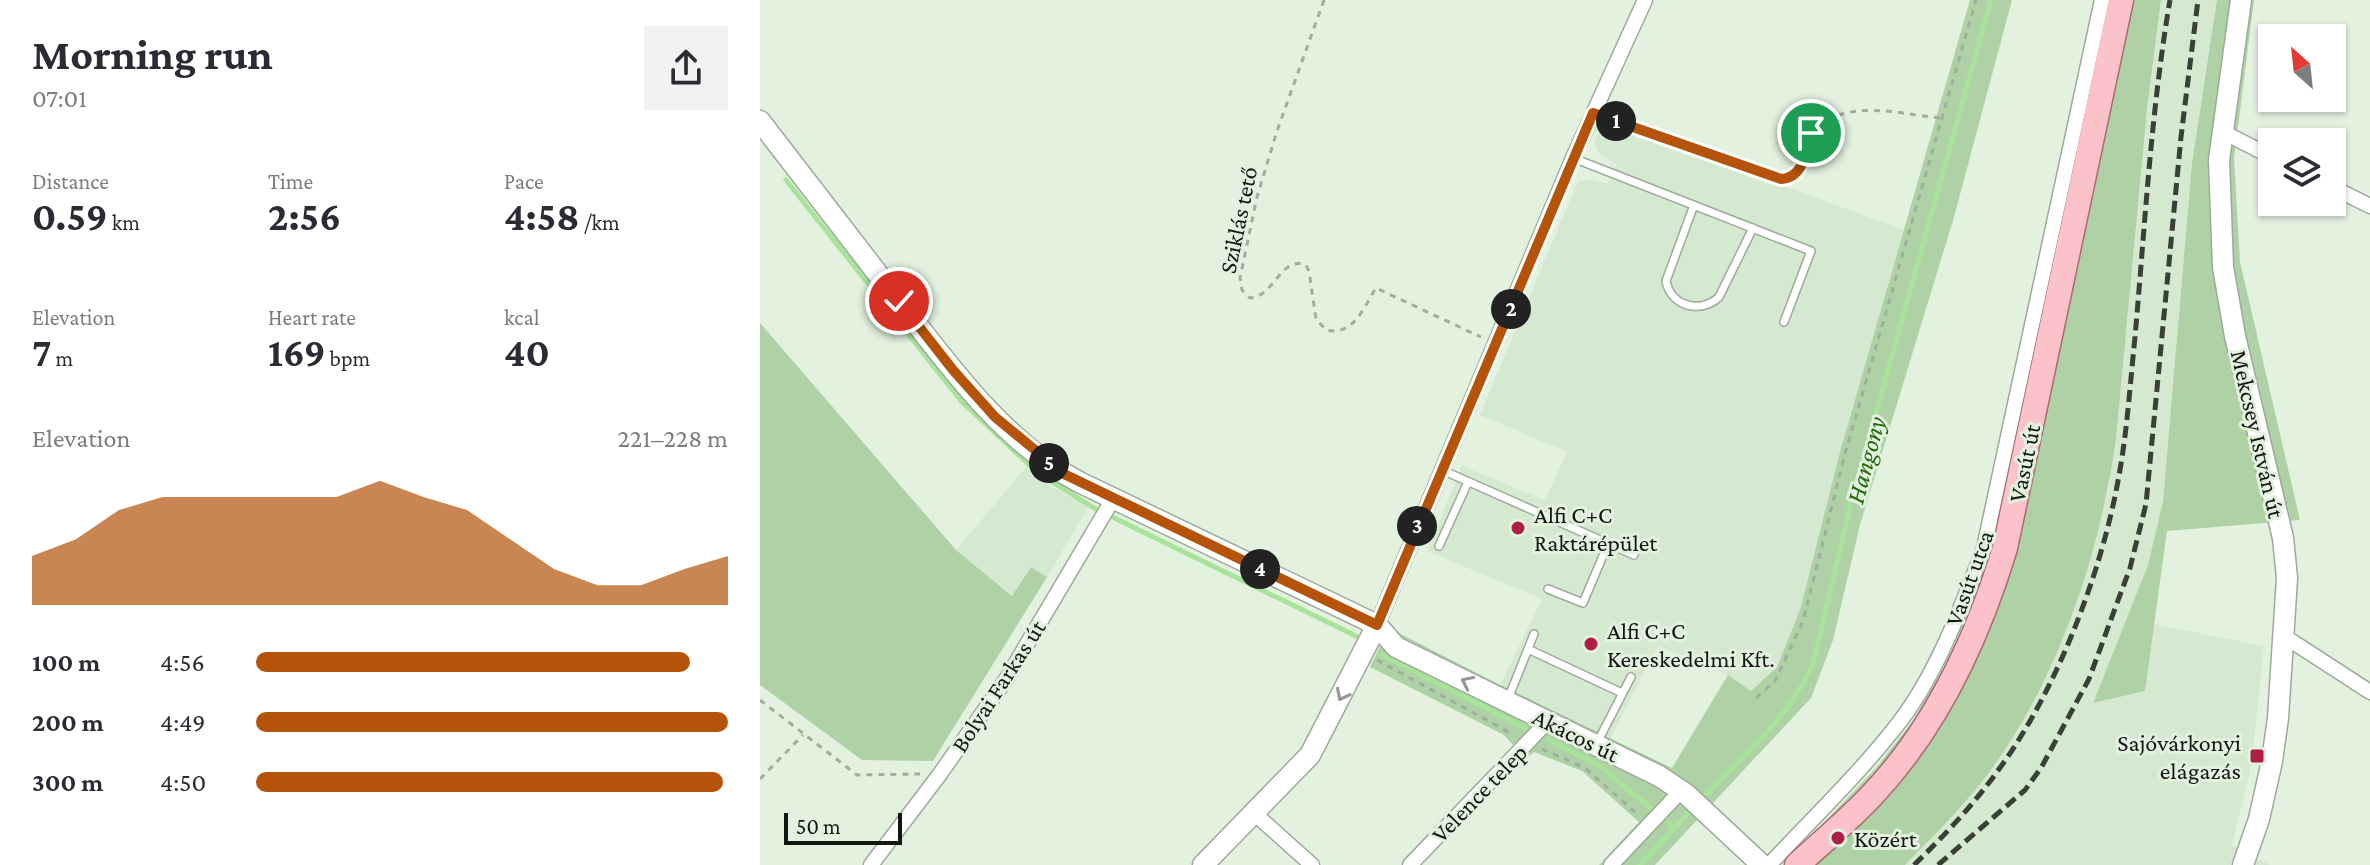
<!DOCTYPE html>
<meta charset="utf-8">
<style>
body{margin:0;font-family:"Crimson Pro",serif;background:#f2f2f3;color:#2b2b33;height:100vh;display:flex;flex-direction:column;font-size:30px;white-space:nowrap}
*{box-sizing:border-box;margin:0}
p{font-size:26px;color:#7c7c81}
.icon{flex:none;width:44px;height:44px;fill:none;stroke:currentColor;stroke-width:2;stroke-linecap:round;stroke-linejoin:round}
.map{position:relative;flex:1;overflow:hidden}
.panel{display:flex;flex-direction:column;background:#fff;width:760px}
.panel>*{flex:none}
.needle{width:52px;rotate:333deg}
.controls{position:absolute;left:1498px;top:24px;display:grid;gap:16px}
.controls a{display:grid;place-items:center;width:88px;height:88px;border-radius:0px;background:#fff;box-shadow:0 2px 6px #0004;font-size:40px}
.scale{position:absolute;left:24px;bottom:20px;width:118px;box-sizing:border-box;padding-left:8px;border:4px solid #121711;border-top:0;font-size:22px;line-height:28px;white-space:nowrap;color:#121711;-webkit-text-stroke:6px #e2f2df;paint-order:stroke}
.pin{position:absolute;display:grid;place-items:center;width:68px;height:68px;color:#fff;margin:-34px;border:4px solid #fff;border-radius:50%;box-shadow:0 2px 8px #0007}
.km{position:absolute;width:40px;height:40px;margin:-20px;border-radius:50%;background:#222;color:#fff;font-size:22px;line-height:40px;text-align:center}
.round{display:grid;place-items:center;flex:none;width:84px;height:84px;border-radius:0px;background:#f2f2f3}
.headline{display:flex;align-items:center;justify-content:space-between;height:136px;padding:0 32px}
h1{font-size:44px;font-weight:700;line-height:60px}
.stats{display:grid;grid-template-columns:repeat(3,1fr);gap:12px;height:136px;padding:8px 32px}
.stats div{display:grid;align-content:center}
.stats b{font-size:40px;font-weight:700}
.stats small{font-size:22px;font-weight:400}
.stats p{font-size:22px}
.chart{height:224px;padding:16px 32px}
.chart p{display:flex;justify-content:space-between}
.chart svg{width:100%;height:144px;margin-top:8px;fill:#b45309;opacity:.7}
ul{padding:0 32px;list-style:none;font-size:26px}
li{display:grid;grid-template-columns:128px 96px 1fr;align-items:center;height:60px}
li i{height:20px;border-radius:10px;background:#b45309}
main{display:flex;flex:1;min-height:0}
.map>svg:first-child{display:block}
</style>
<main>
<section class="panel">
<div class="headline"><div><h1>Morning run</h1><p>07:01</p></div><a class="round"><svg class="icon" aria-label="share" viewBox="0 0 24 24"><path d="M12 15V3M7 8l5-5 5 5M5 13v7h14v-7"/></svg></a></div>
<div class="stats">
<div><p>Distance</p><b>0.59<small> km</small></b></div>
<div><p>Time</p><b>2:56</b></div>
<div><p>Pace</p><b>4:58<small> /km</small></b></div>
</div>
<div class="stats">
<div><p>Elevation</p><b>7<small> m</small></b></div>
<div><p>Heart rate</p><b>169<small> bpm</small></b></div>
<div><p>kcal</p><b>40</b></div>
</div>
<div class="chart"><p><span>Elevation</span>221–228 m</p>
<svg viewBox="0 0 160 44" preserveAspectRatio="none"><path d="M0 44V29L10 24L20 15L30 11L40 11L50 11L60 11L70 11L80 6L90 11L100 15L110 24L120 33L130 38L140 38L150 33L160 29V44z"/></svg>
</div>
<ul>
<li><b>100 m</b>4:56<i style="width:92%"></i></li>
<li><b>200 m</b>4:49<i style="width:100%"></i></li>
<li><b>300 m</b>4:50<i style="width:99%"></i></li>
</ul>
</section>
<div class="map">
<svg width="1610" height="865" viewBox="0 0 1610 865">
<rect width="100%" height="100%" fill="#e2f2df"/>
<path fill="#d5e9d0" d="M 1401,0 L 1457,0 L 1432,163 L 1403,501 L 1388,565 L 1333,702 L 1384,691 L 1394,624 L 1504,646 L 1492,761 L 1472,845 L 1510,865 L 1145,865 L 1224,779 L 1257,730 L 1292,663 L 1321,589 L 1349,488 L 1356,439 L 1387,109 Z
M 844,120 L 1144,230 L 1080,452 L 1040,610 L 1017,667 L 991,691 L 968,675 L 898,646 L 850,739 L 740,685 L 782,599 L 667,551 L 702,466 L 785,500 L 807,452 L 720,415 L 818,181 L 832,180 L 847,184 L 857,164 L 840,155 L 834,142 Z
M 266,467 L 286,484 L 329,506 L 287,577 L 271,567 L 253,596 L 196,550 Z"/>
<path fill="#aed1a6" d="M 1210,0 L 1252,0 L 1194,217 L 1100,525 L 1073,640 L 1051,698 L 895,865 L 839,865 L 879,822 L 822,771 L 774,752 L 766,759 L 744,735 L 610,667 L 629,628 L 740,685 L 912,768 L 968,675 L 991,691 L 1017,667 L 1040,610 L 1080,452 Z
M 1355,0 L 1401,0 L 1387,109 L 1356,439 C 1340,555 1296,686 1224,779 C 1200,810 1172,837 1145,865 L 1047,865 L 1034,854 L 1116,768 L 1152,722 L 1206,630 L 1233,561 Z
M 1457,0 L 1494,0 L 1474,158 L 1480,262 L 1540,520 L 1407,531 L 1385,691 L 1333,703 L 1388,565 L 1403,501 L 1432,163 Z
M 0,323 L 196,550 L 252,596 L 271,567 L 287,577 L 173,761 L 102,760 L 0,685 Z"/>
<g fill="none" stroke-linecap="round" stroke-linejoin="round">
<path stroke="#a8e29b" stroke-width="5" d="M 26,180 L 202,402 L 278,473 L 334,508 L 596,636
M 620,654 L 840,766 L 915,828
M 941,800 C 982,757 1032,716 1054,660 L 1091,503 L 1231,0
M 880,865 L 934,807"/>
<defs>
<path id="lane" d="M 813,158 L 1051,251 L 1024,322
M 934,205 L 906,281 C 911,307 941,314 959,297 L 993,228
M 682,470 L 874,555
M 679,546 L 708,482
M 788,589 L 823,603 L 848,544
M 768,649 L 862,693
M 748,699 L 774,634
M 837,743 L 871,677"/>
<path id="street" d="M 1463,132 L 1512,157
M 1572,187 L 1610,206
M 617,625 L 813,158 L 885,0
M 1524,636 L 1610,692
M 495,814 L 552,865
M 111,865 L 180,774 L 247,678 L 353,499
M 650,865 L 788,721
M 851,865 L 921,791
M 1009,865 C 1051,820 1096,777 1134,729 C 1175,679 1201,608 1224,548 L 1342,0"/>
<path id="secondary" d="M 1481,0 L 1459,160 L 1463,267 L 1475,336 L 1523,538 L 1527,578 L 1518,718 L 1512,761 L 1499,819 L 1483,865
M 0,121 C 44,178 87,234 131,291 C 186,361 239,439 319,482 L 617,625 L 636,647 L 899,776 L 926,794 L 1002,865
M 443,865 L 550,755 L 617,625"/>
<path id="primary" d="M 1037,865 C 1062,842 1089,820 1113,794 C 1177,726 1218,637 1245,548 L 1361,0"/>
</defs>
<use href="#lane" stroke="#9cab99" stroke-width="10"/>
<use href="#street" stroke="#9cab99" stroke-width="17"/>
<use href="#secondary" stroke="#9cab99" stroke-width="23"/>
<use href="#primary" stroke="#a86c71" stroke-width="27"/>
<path stroke="#a1ad9e" stroke-width="3" stroke-dasharray="6 6" stroke-linecap="butt" d="M 564,0 L 517,131 L 497,197 L 480,278 L 482,290 L 490,298 C 514,297 521,255 546,265 L 549,271 L 556,319 L 566,330 C 593,337 604,307 616,288 L 721,337
M 848,118 L 1021,179 C 1048,178 1041,148 1053,131 C 1058,125 1066,120 1074,117 C 1106,103 1147,115 1180,118
M 617,660 L 754,735
M 996,698 L 1015,681 L 1043,621 L 1085,454 L 1216,0
M 0,700 L 97,775 L 160,774
M 782,749 L 825,768 L 877,814
M 0,779 L 43,735"/>
<use href="#lane" stroke="#fff" stroke-width="7"/>
<use href="#street" stroke="#fff" stroke-width="14"/>
<use href="#secondary" stroke="#fff" stroke-width="20"/>
<use href="#primary" stroke="#fbc2c9" stroke-width="24"/>
<path stroke="#394037" stroke-width="5" stroke-dasharray="12 6" stroke-linecap="butt" d="M 1154,865 C 1186,834 1216,802 1242,765 C 1297,688 1341,574 1358,481 C 1367,434 1370,385 1375,337 C 1385,225 1391,111 1410,0
M 1178,865 L 1265,790 L 1281,768 L 1329,679 L 1370,568 L 1386,504 L 1421,137 L 1438,0"/>
</g>
<defs><path id="oneway-chevron" d="M-2-3.5L2.5 0L-2 3.5" fill="none" stroke-width="1.6" stroke-linecap="round" stroke-linejoin="round" transform="scale(2)"/></defs>
<g stroke="#949794">
<use href="#oneway-chevron" transform="translate(707 682) rotate(-154)"/>
<use href="#oneway-chevron" transform="translate(582 695) rotate(117)"/>
</g>
<g fill="none" stroke-linecap="round" stroke-linejoin="round">
<defs>
<path id="route" d="M 139,301 L 193,370 L 235,417 L 304,474 L 617,625 L 833,113 L 1021,179 C 1044,178 1046,151 1051,133"/>
</defs>
<use href="#route" stroke="#fff" stroke-width="16"/>
<use href="#route" stroke="#b45309" stroke-width="10"/>
</g>
<g fill="#b01d45" stroke="#e2f2df" stroke-width="3">
<circle cx="758" cy="528" r="8"/>
<circle cx="831" cy="644" r="8"/>
<rect x="1489" y="748" width="16" height="16" rx="4"/>
<circle cx="1078" cy="838" r="8"/>
</g>
<g text-anchor="middle" dominant-baseline="central" stroke-width="6" stroke-linejoin="round" paint-order="stroke">
<g font-size="24" fill="#121711" stroke="#e2f2df">
<text transform="translate(478 220) rotate(-78)">Sziklás tető</text>
<text transform="translate(1498 434) rotate(77)">Mekcsey István út</text>
<text transform="translate(1264 463) rotate(-78)">Vasút út</text>
<text transform="translate(1209 578) rotate(-70)">Vasút utca</text>
<text transform="translate(238 686) rotate(-57)">Bolyai Farkas út</text>
<text transform="translate(816 735) rotate(26)">Akácos út</text>
<text transform="translate(719 793) rotate(-46)">Velence telep</text>
</g>
<g font-size="24" fill="#121711" stroke="#e2f2df" text-anchor="start">
<text x="774" y="514">Alfi C+C<tspan x="774" dy="28">Raktárépület</tspan></text>
<text x="847" y="630">Alfi C+C<tspan x="847" dy="28">Kereskedelmi Kft.</tspan></text>
<text x="1481" y="742" text-anchor="end">Sajóvárkonyi<tspan x="1481" dy="28">elágazás</tspan></text>
<text x="1094" y="838">Közért</text>
</g>
<g font-size="26" font-style="italic" fill="#206908" stroke="#e2f2df">
<text transform="translate(1106 460) rotate(-75)">Hangony</text>
</g>
</g>
</svg>
<div class="controls">
<a><svg class="needle" viewBox="-14 -14 28 28"><path d="M0-13l5 13h-10z" fill="#e53935"/><path d="M0 13l5-13h-10z" fill="#7c7c81"/></svg></a>
<a><svg class="icon" aria-label="layers" viewBox="0 0 24 24"><path d="M12 4l9 5-9 5-9-5zM3 14l9 5 9-5"/></svg></a>
</div>
<div class="scale">50 m</div>
<div class="pin" style="left:1051px;top:133px;background:#1e9e55"><svg class="icon" aria-label="arrive" viewBox="0 0 24 24"><path d="M6 21V4h12l-3 4 3 4H6"/></svg></div>
<div class="pin" style="left:139px;top:301px;background:#d93025"><svg class="icon" aria-label="check" viewBox="0 0 24 24"><path d="M5 12l5 5 9-10"/></svg></div>
<b class="km" style="left:856px;top:121px">1</b>
<b class="km" style="left:751px;top:309px">2</b>
<b class="km" style="left:657px;top:526px">3</b>
<b class="km" style="left:500px;top:569px">4</b>
<b class="km" style="left:289px;top:463px">5</b>
</div>
</main>
